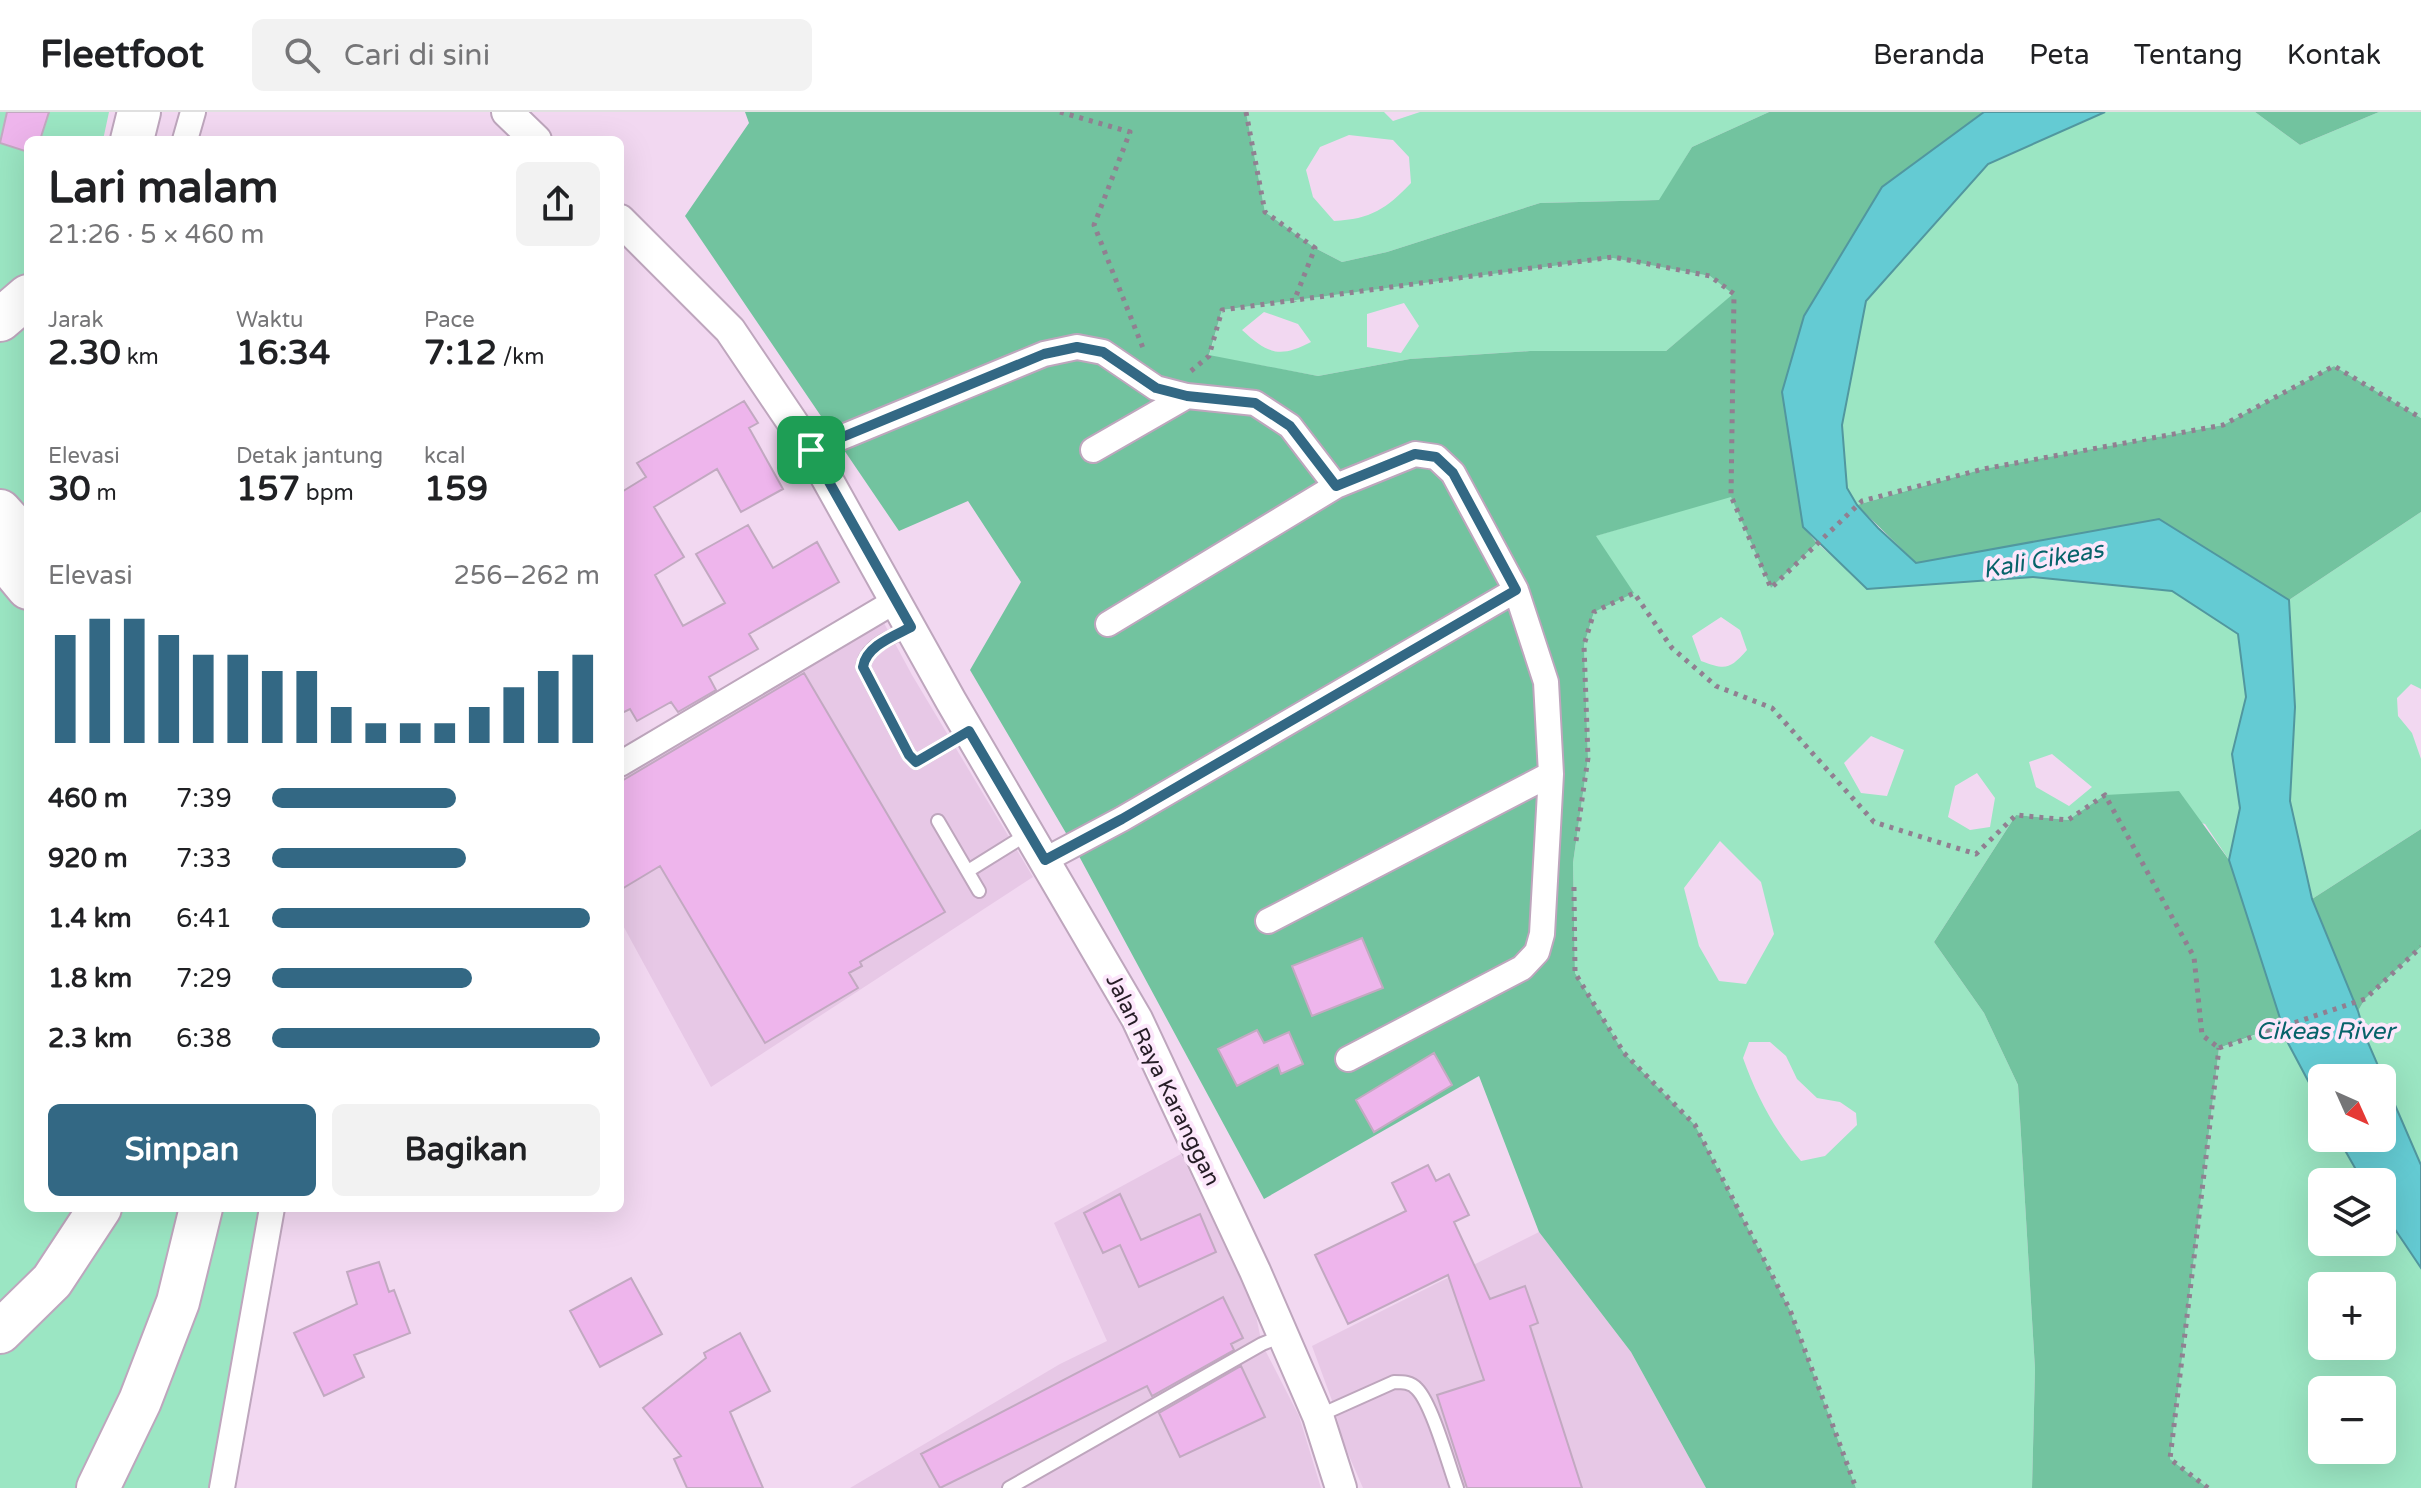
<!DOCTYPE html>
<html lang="id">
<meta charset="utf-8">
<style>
body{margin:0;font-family:"Varela Round",sans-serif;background:#f2f2f2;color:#202124;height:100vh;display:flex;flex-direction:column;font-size:30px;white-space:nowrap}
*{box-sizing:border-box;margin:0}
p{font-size:26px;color:#757577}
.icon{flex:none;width:44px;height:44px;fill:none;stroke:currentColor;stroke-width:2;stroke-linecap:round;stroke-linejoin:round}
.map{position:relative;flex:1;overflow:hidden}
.side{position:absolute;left:24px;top:24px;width:600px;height:1076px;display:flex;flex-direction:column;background:#fff;border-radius:12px;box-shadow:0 8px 32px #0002}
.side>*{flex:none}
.needle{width:52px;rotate:135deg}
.fabs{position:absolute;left:2308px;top:952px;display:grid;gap:16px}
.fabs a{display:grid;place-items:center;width:88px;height:88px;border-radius:12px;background:#fff;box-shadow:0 8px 32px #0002;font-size:40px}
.pin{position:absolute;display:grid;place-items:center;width:68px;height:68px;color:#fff;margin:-34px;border-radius:16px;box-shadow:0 4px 12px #0006}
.round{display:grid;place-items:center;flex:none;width:84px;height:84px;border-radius:12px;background:#f2f2f2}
.head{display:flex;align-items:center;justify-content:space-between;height:136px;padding:0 24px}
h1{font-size:44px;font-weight:800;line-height:60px}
.figures{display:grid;grid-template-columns:repeat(3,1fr);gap:12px;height:136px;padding:8px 24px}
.figures div{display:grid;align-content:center}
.figures b{font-size:34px;font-weight:800}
.figures small{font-size:22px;font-weight:400}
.figures p{font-size:22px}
.chart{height:224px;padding:16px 24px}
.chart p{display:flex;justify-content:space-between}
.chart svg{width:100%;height:144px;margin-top:8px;stroke:#336884;stroke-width:6}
.primary-button{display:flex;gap:16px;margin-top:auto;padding:16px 24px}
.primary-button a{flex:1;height:92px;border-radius:12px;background:#336884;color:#fff;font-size:32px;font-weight:800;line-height:92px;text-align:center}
.primary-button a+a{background:#f2f2f2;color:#202124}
ul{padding:0 24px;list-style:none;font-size:26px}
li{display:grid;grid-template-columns:128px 96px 1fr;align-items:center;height:60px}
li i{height:20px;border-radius:10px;background:#336884}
header{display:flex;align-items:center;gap:48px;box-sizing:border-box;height:112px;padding:0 40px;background:#fff;border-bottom:2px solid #e0e0e0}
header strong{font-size:38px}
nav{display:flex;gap:44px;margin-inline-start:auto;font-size:28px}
.search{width:560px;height:72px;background:#f2f2f2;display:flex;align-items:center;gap:20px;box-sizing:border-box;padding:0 28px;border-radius:12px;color:#757577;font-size:30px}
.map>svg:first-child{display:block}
</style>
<header>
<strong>Fleetfoot</strong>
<div class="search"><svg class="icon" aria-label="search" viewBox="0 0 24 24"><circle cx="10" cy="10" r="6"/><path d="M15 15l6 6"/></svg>Cari di sini</div>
<nav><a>Beranda</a><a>Peta</a><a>Tentang</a><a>Kontak</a></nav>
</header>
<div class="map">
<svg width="2421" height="1376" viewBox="0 0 2421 1376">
<rect width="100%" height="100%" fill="#f2d8f1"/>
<path fill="#e7c8e6" d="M 878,500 L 912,563 L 1033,765 L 711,975 L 620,808 L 620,686 L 765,931 L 858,876 L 849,861 L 862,854 L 860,850 L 945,799 L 804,561 L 620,670 L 620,647 Z
M 1181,1042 L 1254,1195 L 1262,1232 L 1299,1304 L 1321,1376 L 850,1376 L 1060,1252 L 1107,1229 L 1054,1111 Z
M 1539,1120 L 1631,1240 L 1706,1376 L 1363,1376 L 1343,1330 L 1334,1294 L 1312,1234 Z"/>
<path fill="#9be6c3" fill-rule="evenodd" d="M 0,0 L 109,0 L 103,28 L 28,28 L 28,430 L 0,399 Z
M 1246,0 L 1384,0 L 1393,9 L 1420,0 L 1769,0 L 1692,35 L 1660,88 L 1540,91 L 1387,140 L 1342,150 L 1315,136 L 1265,100 ZM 1349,23 L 1393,28 L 1409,45 L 1411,71 C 1386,97 1371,107 1334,109 L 1313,85 L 1306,58 L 1320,35 Z
M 2105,0 L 2255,0 L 2300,33 L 2379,0 L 2421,0 L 2421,306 L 2334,254 L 2223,313 L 1983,357 L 1857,393 L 1847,376 L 1842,313 L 1866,189 L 1988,52 Z
M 1613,145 L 1710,164 L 1734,182 L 1666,239 L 1530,239 L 1410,247 L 1318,264 L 1209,244 L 1222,198 ZM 1404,191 L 1419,214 L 1401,241 L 1367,235 L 1367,202 ZM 1264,200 L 1298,212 L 1311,230 C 1279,247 1267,241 1242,218 Z
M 1731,384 L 1771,476 L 1817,431 L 1868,476 L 2033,465 L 2172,479 L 2238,522 L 2246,585 L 2232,642 L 2240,696 L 2229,748 L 2205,712 L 2105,683 L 2068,708 L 2016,703 L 1934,830 L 1984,901 L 2018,973 L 2035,1257 L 2032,1376 L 1856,1376 L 1790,1198 L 1695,1013 L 1624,941 L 1575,861 L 1573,751 L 1588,646 L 1584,533 L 1594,500 L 1595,424 ZM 1721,505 L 1740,518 L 1747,538 C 1729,558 1726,558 1701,549 L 1692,524 ZM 1871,624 L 1904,638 L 1887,684 L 1861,681 L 1844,651 ZM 2052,642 L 2092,675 L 2069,694 L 2036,675 L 2029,650 ZM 1977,661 L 1995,686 L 1990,715 L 1970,718 L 1948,705 L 1955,674 ZM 1720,729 L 1761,770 L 1774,822 L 1746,872 L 1719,869 L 1699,834 L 1684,776 ZM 1749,930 L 1770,930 L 1786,944 L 1797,967 L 1817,986 L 1840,990 L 1856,1001 L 1857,1013 L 1825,1044 L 1801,1049 C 1774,1017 1757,985 1743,946 Z
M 2421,400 L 2421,577 L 2411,572 L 2397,586 L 2398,604 L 2412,621 L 2421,647 L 2421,717 L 2312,787 L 2290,689 L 2295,595 L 2289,488 Z
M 0,447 L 28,486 L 28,1096 L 272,1096 L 222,1376 L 0,1376 Z
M 2421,835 L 2421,1053 L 2366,926 L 2358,899 L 2365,887 Z
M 2263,920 L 2288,931 L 2322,995 L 2322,1026 L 2338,1026 L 2363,1070 L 2322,1070 L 2322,1130 L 2382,1130 L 2382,1098 L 2421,1156 L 2421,1376 L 2208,1376 L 2170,1347 L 2219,936 ZM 2322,1174 L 2382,1174 L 2382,1234 L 2322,1234 ZM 2322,1278 L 2382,1278 L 2382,1338 L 2322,1338 Z"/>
<path fill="#72c39f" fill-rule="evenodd" d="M 745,0 L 1246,0 L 1265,100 L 1315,136 L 1342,150 L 1387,140 L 1540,91 L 1659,88 L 1692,35 L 1769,0 L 1984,0 L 1882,75 L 1803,415 L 1817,431 L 1771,476 L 1731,385 L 1596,424 L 1634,481 L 1594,500 L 1584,533 L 1588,646 L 1573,751 L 1575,861 L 1624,941 L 1695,1013 L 1790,1198 L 1856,1376 L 1706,1376 L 1631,1240 L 1539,1120 L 1479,964 L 1264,1087 L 1073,733 L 970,558 L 1021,470 L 968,389 L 899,419 L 685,104 L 749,11 ZM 1613,146 L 1710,164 L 1733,182 L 1666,239 L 1530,239 L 1410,247 L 1318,264 L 1209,243 L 1222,198 Z
M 2255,0 L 2379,0 L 2300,33 Z
M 2334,254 L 2421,306 L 2421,400 L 2289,488 L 2159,407 L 1916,451 L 1857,393 L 1983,357 L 2223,313 Z
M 2179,679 L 2229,748 L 2288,931 L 2262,920 L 2219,936 L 2170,1347 L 2208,1376 L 2032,1376 L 2035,1257 L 2018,973 L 1984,901 L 1934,830 L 2016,703 L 2068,708 L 2105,683 Z
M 2421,717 L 2421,835 L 2365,887 L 2358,899 L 2312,787 Z"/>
<path fill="#64cbd3" stroke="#51979f" stroke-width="2" d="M 1984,0 L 2105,0 L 1988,52 L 1866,189 L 1842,313 L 1847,376 L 1857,393 L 1878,416 L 1916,451 L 2159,407 L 2289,488 L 2295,595 L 2290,689 L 2312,787 L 2358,899 L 2366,926 L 2421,1053 L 2421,1156 L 2382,1098 L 2382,1070 L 2363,1070 L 2338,1026 L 2382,1026 L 2382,966 L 2322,966 L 2322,995 L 2288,931 L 2229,748 L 2240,696 L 2232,642 L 2246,585 L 2238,522 L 2172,479 L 2033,465 L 1867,477 L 1803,415 L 1782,280 L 1804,204 L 1882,75 Z"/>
<path fill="#eeb5ec" stroke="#c2a9c1" stroke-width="2" d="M 7,0 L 49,0 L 40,28 L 28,28 L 28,40 L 0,31 Z
M 744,289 L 758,311 L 749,316 L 783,377 L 741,400 L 717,357 L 654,395 L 684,445 L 655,463 L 683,514 L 725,491 L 696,442 L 748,413 L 773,456 L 817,430 L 839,470 L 749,522 L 758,537 L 709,565 L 716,578 L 678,600 L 671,590 L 637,609 L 630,597 L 620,602 L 620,381 L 646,365 L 637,351 Z
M 804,561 L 945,800 L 860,850 L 862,854 L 849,861 L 858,876 L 765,931 L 660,754 L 620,778 L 620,670 Z
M 1362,826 L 1383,876 L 1312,904 L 1292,854 Z
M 1257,918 L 1264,931 L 1289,920 L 1303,952 L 1281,962 L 1278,953 L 1237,974 L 1218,937 Z
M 1434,941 L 1452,973 L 1374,1020 L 1356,988 Z
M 1428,1053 L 1436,1069 L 1449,1062 L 1469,1103 L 1454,1110 L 1490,1187 L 1525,1174 L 1538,1211 L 1530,1214 L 1582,1376 L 1467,1376 L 1437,1283 L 1484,1268 L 1448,1163 L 1348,1212 L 1315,1143 L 1406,1099 L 1392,1071 Z
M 1120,1082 L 1141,1128 L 1200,1102 L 1216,1140 L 1139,1175 L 1120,1133 L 1103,1141 L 1084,1101 Z
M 379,1150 L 389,1180 L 394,1178 L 410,1221 L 354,1243 L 364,1265 L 324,1284 L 294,1221 L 357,1192 L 347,1160 Z
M 631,1166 L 662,1222 L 600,1255 L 570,1199 Z
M 1223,1185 L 1243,1226 L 1231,1232 L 1234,1238 L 1152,1284 L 1147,1274 L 940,1376 L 921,1342 Z
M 740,1221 L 770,1279 L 730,1300 L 763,1376 L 687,1376 L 674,1347 L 681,1344 L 643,1296 L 706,1246 L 704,1241 Z
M 1241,1254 L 1265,1305 L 1180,1345 L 1159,1301 Z"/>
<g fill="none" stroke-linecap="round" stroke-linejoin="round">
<defs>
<path id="service" d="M 909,517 C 891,525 866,534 863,555 L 909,643 L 916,650 L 969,619
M 938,709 L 979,779
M 968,759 L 1029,721
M 1318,1304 L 1394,1270 C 1403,1270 1411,1270 1417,1277 C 1432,1292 1449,1354 1457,1376
M 1009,1376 L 1262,1232 L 1282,1224"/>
<path id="minor" d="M 185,28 L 193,0
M 811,338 L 1044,242 L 1077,235 L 1103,240 L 1156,276 L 1187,284 L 1255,291 L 1290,314 L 1336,374 L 1108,512
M 1093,338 L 1187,284
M 620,652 L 897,488
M 1045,748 L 1122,707 L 1516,478 L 1453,361 L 1436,345 L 1415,342 L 1336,374
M 1268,809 L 1551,662 L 1546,570 L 1516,478
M 1348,947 L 1522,856 L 1537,840 L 1542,822 L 1551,662
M 222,1376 L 272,1096"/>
<path id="tertiary" d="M 507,0 L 536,28
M 620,108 L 730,218 L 811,338 L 951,589 L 1137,907 L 1255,1159 L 1318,1304 L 1341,1376"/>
<path id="motorway" d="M 132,28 L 139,0
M 0,208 L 28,184
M 0,399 L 28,430
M 0,442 L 28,476
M 0,1220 L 52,1169 L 100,1096
M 98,1376 L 140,1289 L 178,1190 L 201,1096"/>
</defs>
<use href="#service" stroke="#bea6bd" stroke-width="16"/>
<use href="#minor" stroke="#bea6bd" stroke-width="28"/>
<use href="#tertiary" stroke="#bea6bd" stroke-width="34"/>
<use href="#motorway" stroke="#bea6bd" stroke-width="46"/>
<path stroke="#917f91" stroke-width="5" stroke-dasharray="4 6" stroke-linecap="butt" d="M 1060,0 L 1130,20 L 1094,113 L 1143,236
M 1246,0 L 1265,100 L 1315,136 L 1294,189
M 1191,259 L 1209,244 L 1222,198 L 1613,145 L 1710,164 L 1734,182 L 1731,384 L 1771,476 L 1862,389 L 1983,357 L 2223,313 L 2334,254 L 2421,306
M 1576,729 L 1588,646 L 1584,533 L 1594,500 L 1634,481 L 1672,536 L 1716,574 L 1772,596 L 1874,710 L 1976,742 L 2016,703 L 2068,708 L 2105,683 L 2194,845 L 2202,923 L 2219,936
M 1574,775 L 1575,861 L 1624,941 L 1695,1013 L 1790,1198 L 1856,1376
M 2219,936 L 2365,887 L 2421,835
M 2208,1376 L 2170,1347 L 2219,936"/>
<use href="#service" stroke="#fff" stroke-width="12"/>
<use href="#minor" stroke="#fff" stroke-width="24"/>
<use href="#tertiary" stroke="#fff" stroke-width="30"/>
<use href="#motorway" stroke="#fff" stroke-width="42"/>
</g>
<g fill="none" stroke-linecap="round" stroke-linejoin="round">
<defs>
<path id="route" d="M 1077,235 L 1103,240 L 1156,276 L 1187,284 L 1255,291 L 1290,314 L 1336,374 L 1415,342 L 1436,345 L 1453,361 L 1516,478 L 1122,707 L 1045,748 L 969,619 L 916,650 L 909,643 L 863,555 C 866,534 894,524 911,515 L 811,338 L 1044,242 Z"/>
</defs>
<use href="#route" stroke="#fff" stroke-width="16"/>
<use href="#route" stroke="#336884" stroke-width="10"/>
</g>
<g text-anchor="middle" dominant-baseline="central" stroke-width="8" stroke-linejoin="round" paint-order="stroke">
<g font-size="22" fill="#261d26" stroke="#fce7fb">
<text transform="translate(1163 968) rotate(64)">Jalan Raya Karanggan</text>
</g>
<g font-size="24" font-style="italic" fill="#07636a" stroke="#fce7fb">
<text transform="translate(2043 448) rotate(-10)">Kali Cikeas</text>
<text x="2325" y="919">Cikeas River</text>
</g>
</g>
</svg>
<div class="fabs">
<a><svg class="needle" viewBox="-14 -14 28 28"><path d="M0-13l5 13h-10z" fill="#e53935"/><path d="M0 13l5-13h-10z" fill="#757577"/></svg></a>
<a><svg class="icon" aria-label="layers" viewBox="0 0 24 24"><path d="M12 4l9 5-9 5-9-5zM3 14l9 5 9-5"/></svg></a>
<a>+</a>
<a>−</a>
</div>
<div class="pin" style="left:811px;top:338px;background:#1e9e55"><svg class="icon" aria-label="arrive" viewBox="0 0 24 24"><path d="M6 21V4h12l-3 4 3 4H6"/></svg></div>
<section class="side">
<div class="head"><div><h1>Lari malam</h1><p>21:26 · 5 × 460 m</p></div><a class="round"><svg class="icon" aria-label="share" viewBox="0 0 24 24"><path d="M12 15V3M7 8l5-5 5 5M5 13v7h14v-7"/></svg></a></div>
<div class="figures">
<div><p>Jarak</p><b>2.30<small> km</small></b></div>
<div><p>Waktu</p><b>16:34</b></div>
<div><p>Pace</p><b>7:12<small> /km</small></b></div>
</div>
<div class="figures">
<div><p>Elevasi</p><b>30<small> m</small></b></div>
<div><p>Detak jantung</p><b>157<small> bpm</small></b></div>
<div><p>kcal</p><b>159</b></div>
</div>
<div class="chart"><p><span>Elevasi</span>256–262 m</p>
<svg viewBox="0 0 160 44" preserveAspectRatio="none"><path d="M5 44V11M15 44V6M25 44V6M35 44V11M45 44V17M55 44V17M65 44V22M75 44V22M85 44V33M95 44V38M105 44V38M115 44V38M125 44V33M135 44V27M145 44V22M155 44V17"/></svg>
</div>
<ul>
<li><b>460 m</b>7:39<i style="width:56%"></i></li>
<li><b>920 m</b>7:33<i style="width:59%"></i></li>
<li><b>1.4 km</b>6:41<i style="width:97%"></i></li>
<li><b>1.8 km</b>7:29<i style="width:61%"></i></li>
<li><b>2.3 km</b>6:38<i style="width:100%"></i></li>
</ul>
<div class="primary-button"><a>Simpan</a><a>Bagikan</a></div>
</section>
</div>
